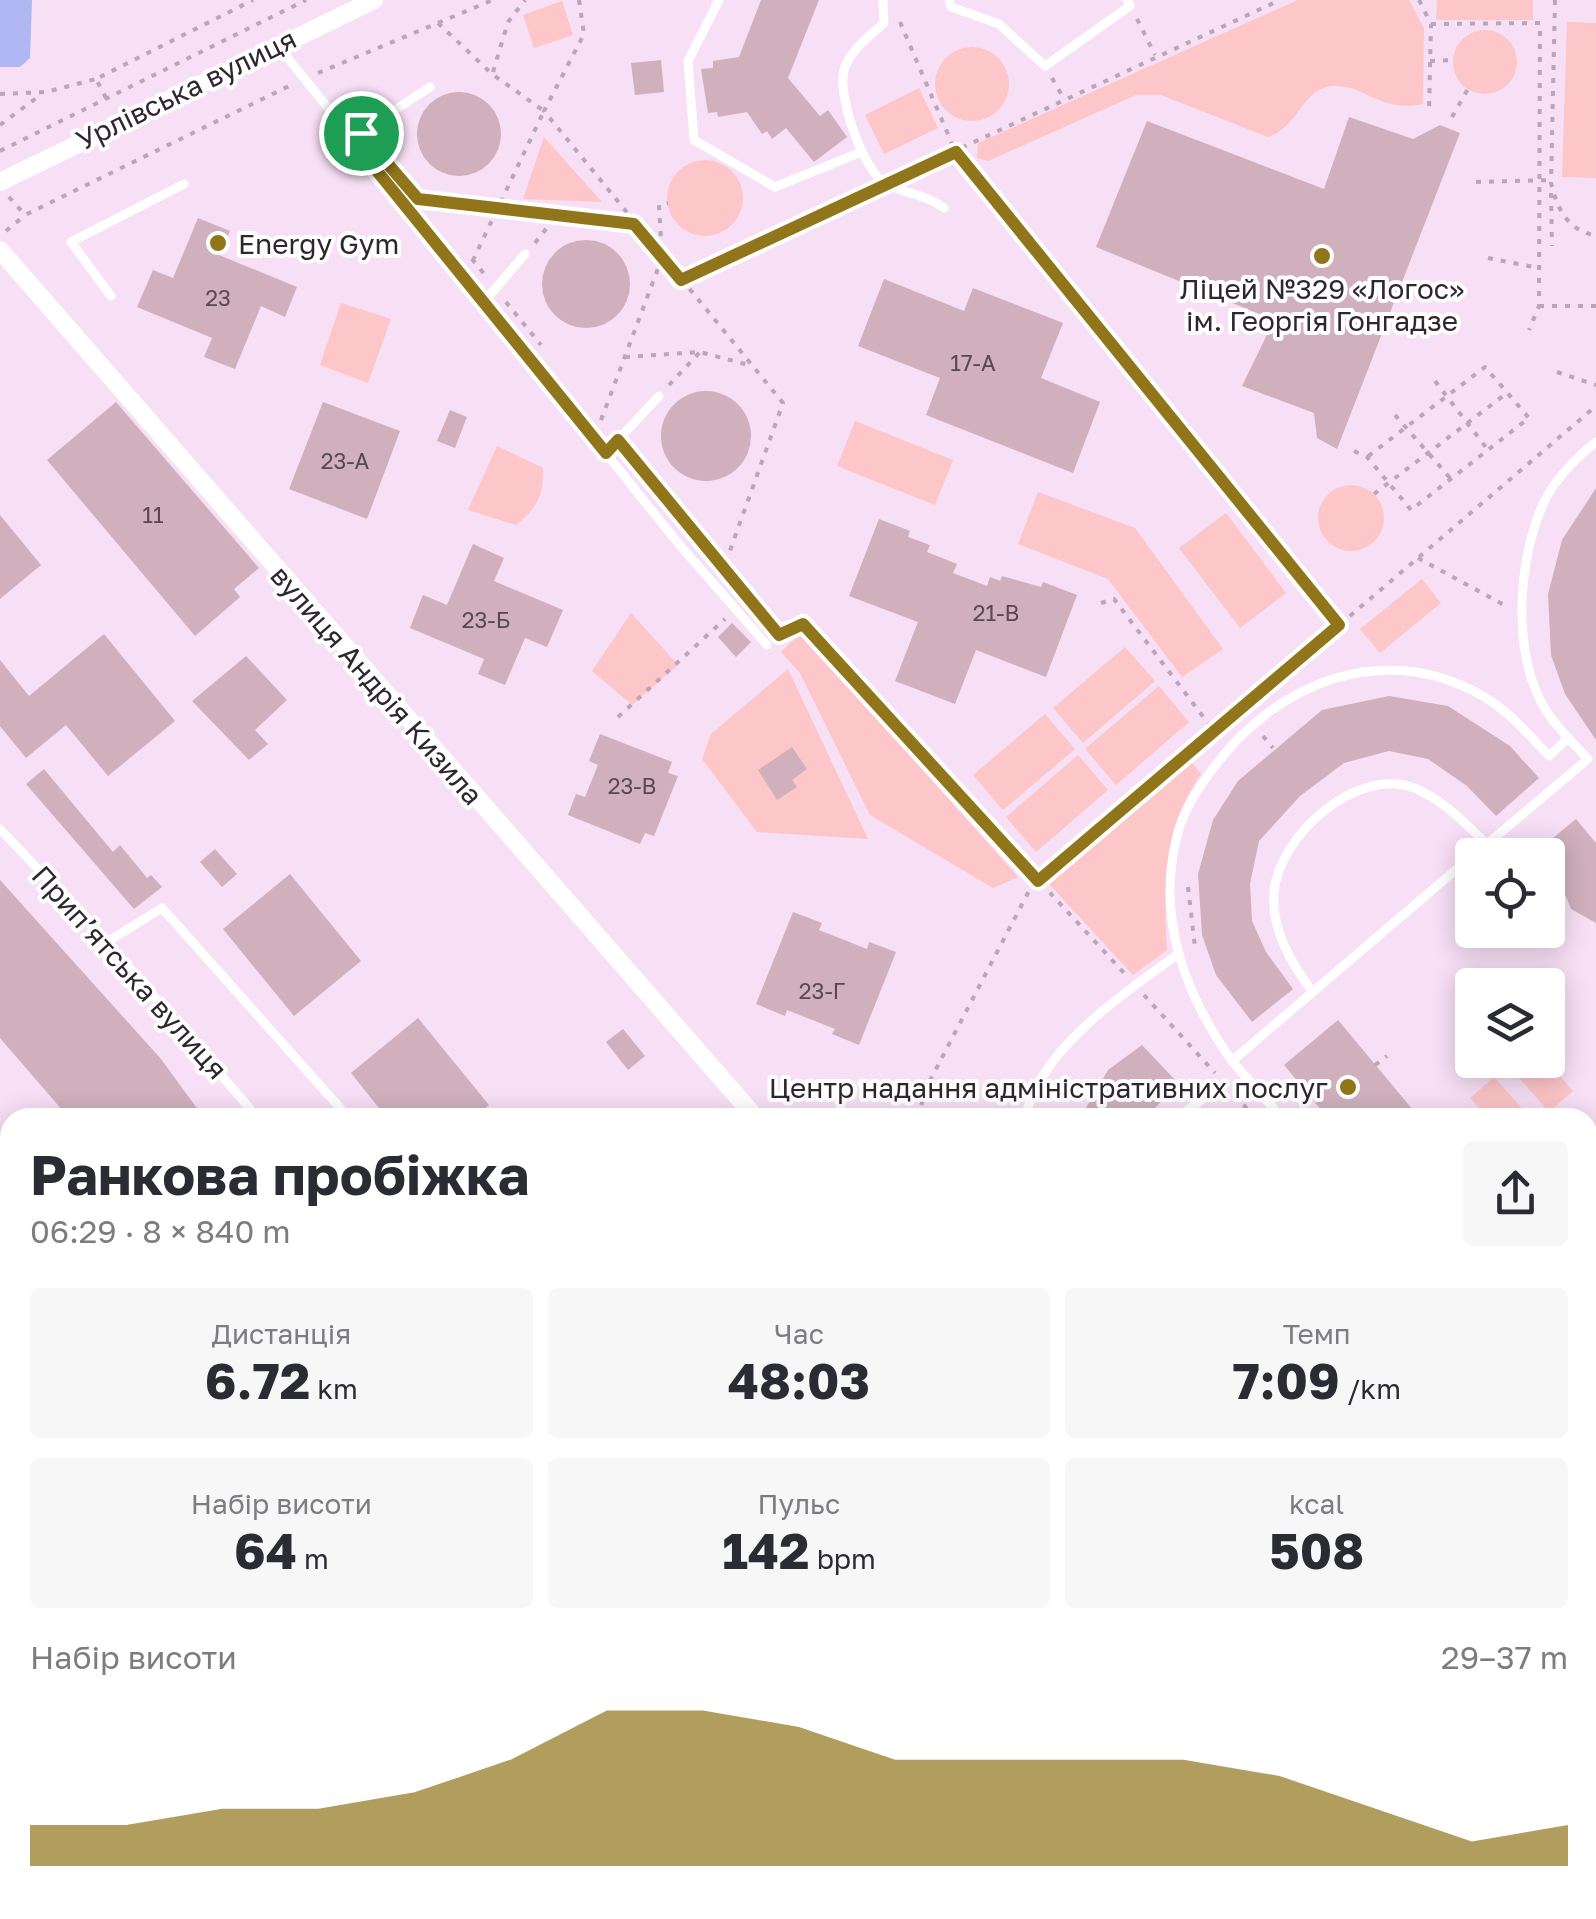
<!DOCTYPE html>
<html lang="uk">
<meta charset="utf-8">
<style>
body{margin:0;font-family:"Golos Text",sans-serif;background:#f7f7f7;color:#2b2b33;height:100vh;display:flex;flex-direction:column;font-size:38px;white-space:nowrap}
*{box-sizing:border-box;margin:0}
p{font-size:32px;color:#7c7c81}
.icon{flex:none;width:55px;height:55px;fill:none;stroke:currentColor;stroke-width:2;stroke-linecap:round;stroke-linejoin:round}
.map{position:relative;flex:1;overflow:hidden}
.side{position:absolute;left:0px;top:1108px;width:1598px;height:812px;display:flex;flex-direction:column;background:#fff;border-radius:30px 30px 0 0;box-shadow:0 5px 25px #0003}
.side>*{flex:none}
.buttons{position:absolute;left:1455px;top:838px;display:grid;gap:20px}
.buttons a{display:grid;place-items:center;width:110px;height:110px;border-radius:10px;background:#fff;box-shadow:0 5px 25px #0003;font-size:50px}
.pin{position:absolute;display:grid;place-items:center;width:85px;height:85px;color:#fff;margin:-42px;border:5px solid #fff;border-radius:50%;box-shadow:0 2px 10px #0007}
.round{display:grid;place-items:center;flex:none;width:105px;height:105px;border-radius:10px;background:#f7f7f7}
.overview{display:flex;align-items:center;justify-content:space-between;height:170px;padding:0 30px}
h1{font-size:55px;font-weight:700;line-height:75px}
.figures{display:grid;grid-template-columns:repeat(3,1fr);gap:15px;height:170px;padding:10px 30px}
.figures div{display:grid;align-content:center;border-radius:10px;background:#f7f7f7;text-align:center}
.figures b{font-size:50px;font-weight:700}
.figures small{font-size:28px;font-weight:400}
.figures p{font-size:28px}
.chart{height:280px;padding:20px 30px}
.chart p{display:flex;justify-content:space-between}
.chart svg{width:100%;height:180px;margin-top:10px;fill:#91751b;opacity:.7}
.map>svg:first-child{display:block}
</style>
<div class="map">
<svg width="1596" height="1919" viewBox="0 0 1596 1919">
<rect width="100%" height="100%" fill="#f7dff5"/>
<path fill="#fdc6c8" d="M 1298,0 L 1409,0 L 1424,29 L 1423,104 C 1381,113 1364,84 1333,86 C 1303,87 1299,127 1268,137 L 1161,95 L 1136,95 L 988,161 L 977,158 L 978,143 Z
M 1437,0 L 1533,0 L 1533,20 L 1436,20 Z
M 562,1 L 573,35 L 534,48 L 523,15 Z
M 1567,22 L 1596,23 L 1596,178 L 1562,177 Z
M1453 62a32 32 0 1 1 64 0a32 32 0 1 1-64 0Z
M935 84a37 37 0 1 1 74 0a37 37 0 1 1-74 0Z
M 919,88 L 938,128 L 884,154 L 865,115 Z
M 544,137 L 602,202 L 523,199 Z
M667 198a38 38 0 1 1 76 0a38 38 0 1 1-76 0Z
M 341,303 L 391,319 L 368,383 L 320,365 Z
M 855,421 L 953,460 L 935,505 L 837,466 Z
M 497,446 L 543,468 C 544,494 537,509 516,525 L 468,510 Z
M1318 518a33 33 0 1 1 66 0a33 33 0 1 1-66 0Z
M 1038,492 L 1135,528 L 1223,649 L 1182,677 L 1108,579 L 1018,544 Z
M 1226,513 L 1286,593 L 1240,628 L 1179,548 Z
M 1422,579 L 1441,603 L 1380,653 L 1360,629 Z
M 631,613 L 678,665 L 632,705 L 592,671 Z
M 801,633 L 1018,877 L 993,888 L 870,815 L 800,673 L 781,652 Z
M 1125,647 L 1155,681 L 1083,743 L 1053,708 Z
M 788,669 L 868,839 L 757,832 L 702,759 L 711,734 Z
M 1159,686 L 1189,722 L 1116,785 L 1085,749 Z
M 1045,714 L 1075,749 L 1003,810 L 973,775 Z
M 1078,755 L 1108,790 L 1036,852 L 1006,817 Z
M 1192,763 L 1201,774 C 1163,828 1163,887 1167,950 L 1133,975 L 1049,884 Z
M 1510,1060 L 1546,1060 L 1573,1091 L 1549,1112 L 1506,1063 Z
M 1494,1077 L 1530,1117 L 1487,1117 L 1470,1098 Z"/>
<path fill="#b0b7f2" d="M 0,0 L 32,0 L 30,58 L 20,67 L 0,67 Z"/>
<path fill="#cfb0bc" d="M 761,0 L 819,0 L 788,78 L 820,116 L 828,110 L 847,137 L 814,162 L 786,128 L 772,139 L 767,131 L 762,134 L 747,112 L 718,117 L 717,112 L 708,113 L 701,69 L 713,68 L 713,61 L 739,57 Z
M 661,60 L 664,92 L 635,95 L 631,63 Z
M417 134a42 42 0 1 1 84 0a42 42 0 1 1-84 0Z
M 1349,117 L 1413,139 L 1440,125 L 1460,133 L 1337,449 L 1317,438 L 1314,413 L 1242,386 L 1274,320 L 1096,247 L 1147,121 L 1324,189 Z
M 198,218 L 230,231 L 219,255 L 297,287 L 285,317 L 261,306 L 235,369 L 204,357 L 212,338 L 137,307 L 153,270 L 173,278 Z
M542 284a44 44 0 1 1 88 0a44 44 0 1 1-88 0Z
M 884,279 L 964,311 L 973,288 L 1063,323 L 1041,378 L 1100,402 L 1073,473 L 926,415 L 940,378 L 858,346 Z
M661 436a45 45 0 1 1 90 0a45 45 0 1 1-90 0Z
M 116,402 L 259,568 L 234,589 L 240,597 L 195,636 L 47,460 Z
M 323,402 L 400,431 L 367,519 L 289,489 Z
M 450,410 L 467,417 L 455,448 L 437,441 Z
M 1596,488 L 1596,740 L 1565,694 L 1551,655 L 1548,594 L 1562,540 Z
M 0,515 L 41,565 L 0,599 Z
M 879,519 L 910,531 L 908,537 L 930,545 L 927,552 L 957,564 L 953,573 L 987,586 L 990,577 L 1000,581 L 1002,576 L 1041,587 L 1043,582 L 1077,595 L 1046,677 L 976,650 L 955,704 L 895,681 L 918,622 L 849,596 Z
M 473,544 L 504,558 L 494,581 L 563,610 L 547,647 L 525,638 L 505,685 L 478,674 L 484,659 L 410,628 L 423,595 L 447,605 Z
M 732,623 L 751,642 L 736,657 L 718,637 Z
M 104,634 L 175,721 L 108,776 L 66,725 L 26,758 L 0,726 L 0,660 L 29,696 Z
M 246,656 L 287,700 L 255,730 L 268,744 L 249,760 L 192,701 Z
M 1389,696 L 1448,706 L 1510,746 L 1539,778 L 1496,816 L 1467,786 L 1428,759 L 1389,751 L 1344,763 L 1300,796 L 1259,841 L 1250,884 L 1252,921 L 1266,952 L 1293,989 L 1252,1022 L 1216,975 L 1202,935 L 1198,874 L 1213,820 L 1238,781 L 1322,710 Z
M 600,734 L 672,762 L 668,773 L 678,776 L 654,836 L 645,833 L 640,844 L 568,815 L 576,794 L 585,797 L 598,765 L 589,761 Z
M 792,747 L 807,769 L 792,780 L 797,787 L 777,800 L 758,770 Z
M 44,769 L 113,852 L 120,845 L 147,878 L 151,875 L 162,887 L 134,909 L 26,784 Z
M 1576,819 L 1596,843 L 1596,923 L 1571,909 L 1563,889 L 1548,886 L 1548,855 L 1532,855 Z
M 215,849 L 237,874 L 222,887 L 200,862 Z
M 290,874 L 361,961 L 294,1016 L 223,929 Z
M 0,880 L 161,1059 L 204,1118 L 69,1118 L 0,1038 Z
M 793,912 L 822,923 L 819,930 L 867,949 L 869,942 L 896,952 L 859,1045 L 832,1034 L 835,1029 L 787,1010 L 785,1016 L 756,1004 Z
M 418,1018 L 489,1105 L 473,1118 L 387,1118 L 351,1073 Z
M 1338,1020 L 1413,1110 L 1404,1118 L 1328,1118 L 1284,1065 Z
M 623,1029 L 645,1056 L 628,1070 L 606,1042 Z
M 1142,1045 L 1178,1083 L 1146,1118 L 1080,1118 L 1108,1070 Z"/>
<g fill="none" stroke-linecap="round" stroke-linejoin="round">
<path stroke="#b9a6b8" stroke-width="4" stroke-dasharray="5 8" stroke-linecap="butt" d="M 579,0 L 584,34 L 544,111 L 783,403 L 723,570
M 1419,0 L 1431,24 L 1429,112
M 1555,0 L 1551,183 C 1558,211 1567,229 1596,236
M 1137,19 L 1155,55
M 900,22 L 956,153 L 975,182 L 1339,625
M 438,23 L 492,74 L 544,111 L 473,260
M 1431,24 L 1540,23 L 1539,306 L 1529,330
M 1430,61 L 1453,60
M 493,72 L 508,22 L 525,0
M 318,73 L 493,0
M 1052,78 L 1064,99
M 0,94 L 46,92 L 96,79
M 106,98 L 96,79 L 253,0
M 1452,117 L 1468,89
M 0,125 L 39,96
M 0,151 L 306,0
M 903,175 L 1280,0
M 1476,182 L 1551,180
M 1551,193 L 1552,246
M 9,197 L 25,215 L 291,85
M 421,200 L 635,224
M 6,231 L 25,215
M 535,243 L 557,215
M 1488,258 L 1539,268
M 472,259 L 485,275
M 682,280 L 872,189
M 506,302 L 541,345
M 1539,306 L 1596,306
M 625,357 L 700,352 L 749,365
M 1557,372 L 1596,385
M 1435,381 L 1488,450
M 669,385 L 700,352
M 1395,415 L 1451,479
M 601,420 L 662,258 L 659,205 L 668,203
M 1354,451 L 1367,457 L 1411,510 L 1529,418 L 1485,367 L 1367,457
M 1374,494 L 1507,393
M 1418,558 L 1506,606
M 1101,603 L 1114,599 L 1214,731
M 779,635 L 803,625 L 1124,973
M 618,717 L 725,619
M 1263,736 L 1273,748
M 1188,887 L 1195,947
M 1144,995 L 1215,1073
M 1375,1065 L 1387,1056
M 1235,1095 L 1255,1118
M 1315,1115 L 1322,1110
M 919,1118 L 924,1092 L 1030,889 L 1596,406
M 1588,1381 L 1596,1391
M 1588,1403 L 1596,1394
M 1588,1574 L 1596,1566
M 1588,1591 L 1596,1583
M 1227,1919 L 1236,1910"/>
<path stroke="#fff" stroke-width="9" d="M 719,0 L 688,61 L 694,140 L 775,187 L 859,153
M 883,0 L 884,23 C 870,36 849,51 844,70 C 837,95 863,171 886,184 C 906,194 925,194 944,208
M 949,0 L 951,7 L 999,24 L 1045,66 L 1130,6 L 1127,0
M 279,47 L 678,543 L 767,645
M 351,139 L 430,87
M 111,296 L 71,242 L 184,184
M 484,302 L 525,254
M 606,453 L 659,396
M 0,829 L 107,942 L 258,1118
M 1474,855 L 1588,759 C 1574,744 1558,729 1547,712 C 1511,656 1517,559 1545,500 C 1557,477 1576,458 1596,442
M 107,942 L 162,908 L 349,1118
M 1312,991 C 1291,963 1271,929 1274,892 C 1279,836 1356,766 1414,788 C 1442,799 1465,823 1487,844
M 1232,1061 C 1186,996 1157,921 1176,840 C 1182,812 1198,788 1215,766 C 1278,682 1383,640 1481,695 C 1508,710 1528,734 1549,756 L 1568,738
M 862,1083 L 902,1099
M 1025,1118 C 1039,1050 1124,993 1177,955
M 1177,1118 L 1224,1083
M 1282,1118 L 1232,1061 L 1472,856
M 1588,1185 L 1596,1183
M 1588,1320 L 1596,1317
M 1588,1892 L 1596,1885
M 1097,1910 L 1106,1919
M 1274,1910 L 1282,1919
M 957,1919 L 967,1910
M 1060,1919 L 1069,1910
M 1555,1919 L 1566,1910"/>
<path stroke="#fff" stroke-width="18" d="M 0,182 L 374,0
M 0,250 L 756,1118"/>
<path stroke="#fff" stroke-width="25" d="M 1588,1470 L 1596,1462
M 1588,1525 L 1596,1518
M 1126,1919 L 1135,1910
M 1178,1919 L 1188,1910"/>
</g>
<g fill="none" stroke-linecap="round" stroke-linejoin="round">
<defs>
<path id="route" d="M 361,133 L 418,199 L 634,224 L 681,280 L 956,152 L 1339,625 L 1038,881 L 803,624 L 779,635 L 618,440 L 606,453 L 351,139 Z"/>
</defs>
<use href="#route" stroke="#fff" stroke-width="20"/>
<use href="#route" stroke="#91751b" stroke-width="12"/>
</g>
<g fill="#91751b" stroke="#fff" stroke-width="4">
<circle cx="218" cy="243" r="10"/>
<circle cx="1322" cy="256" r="10"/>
<circle cx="1348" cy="1087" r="10"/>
</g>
<g text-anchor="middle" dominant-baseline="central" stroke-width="8" stroke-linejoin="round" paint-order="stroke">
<g font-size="22" fill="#574852">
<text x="218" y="297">23</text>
<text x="973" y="362">17-А</text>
<text x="345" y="460">23-А</text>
<text x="153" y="514">11</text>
<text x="996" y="612">21-В</text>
<text x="486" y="619">23-Б</text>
<text x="632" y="785">23-В</text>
<text x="822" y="990">23-Г</text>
</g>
<g font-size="28" fill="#2f262f" stroke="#fff">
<text transform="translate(186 89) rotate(-26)">Урлівська вулиця</text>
<text transform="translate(377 685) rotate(49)">вулиця Андрія Кизила</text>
<text transform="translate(130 972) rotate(48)">Припʼятська вулиця</text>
</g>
<g font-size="28" fill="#2f262f" stroke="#fff" text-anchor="start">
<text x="238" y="243">Energy Gym</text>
<text x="1322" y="288" text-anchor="middle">Ліцей №329 «Логос»<tspan x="1322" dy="32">ім. Георгія Гонгадзе</tspan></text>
<text x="1328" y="1087" text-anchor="end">Центр надання адміністративних послуг</text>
</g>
</g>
</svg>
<div class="buttons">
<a><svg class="icon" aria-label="locate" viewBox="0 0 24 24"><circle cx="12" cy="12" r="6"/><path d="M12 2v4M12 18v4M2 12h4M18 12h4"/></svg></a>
<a><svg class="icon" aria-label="layers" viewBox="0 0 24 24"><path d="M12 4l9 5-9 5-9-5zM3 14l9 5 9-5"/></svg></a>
</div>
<div class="pin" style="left:361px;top:133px;background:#1e9e55"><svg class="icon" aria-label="arrive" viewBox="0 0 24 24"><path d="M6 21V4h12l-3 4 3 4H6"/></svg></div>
<section class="side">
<div class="overview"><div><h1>Ранкова пробіжка</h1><p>06:29 · 8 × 840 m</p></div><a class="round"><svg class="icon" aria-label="share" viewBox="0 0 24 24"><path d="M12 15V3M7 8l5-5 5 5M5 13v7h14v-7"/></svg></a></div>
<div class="figures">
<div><p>Дистанція</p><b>6.72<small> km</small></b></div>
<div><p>Час</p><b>48:03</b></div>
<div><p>Темп</p><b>7:09<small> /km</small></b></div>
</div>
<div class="figures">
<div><p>Набір висоти</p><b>64<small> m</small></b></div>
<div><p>Пульс</p><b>142<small> bpm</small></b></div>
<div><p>kcal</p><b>508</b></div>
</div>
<div class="chart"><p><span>Набір висоти</span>29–37 m</p>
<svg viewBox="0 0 160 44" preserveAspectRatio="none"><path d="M0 44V34L10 34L20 30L30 30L40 26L50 18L60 6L70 6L80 10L90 18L100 18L110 18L120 18L130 22L140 30L150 38L160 34V44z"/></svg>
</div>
</section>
</div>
